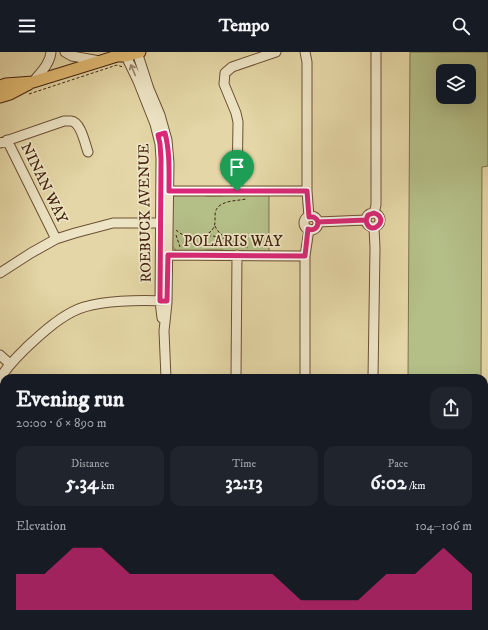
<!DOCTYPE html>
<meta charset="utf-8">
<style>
body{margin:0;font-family:"IM FELL DW Pica",serif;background:#20242c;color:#f1f3f6;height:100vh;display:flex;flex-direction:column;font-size:15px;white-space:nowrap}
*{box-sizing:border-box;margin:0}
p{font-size:13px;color:#9ea1a6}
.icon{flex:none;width:22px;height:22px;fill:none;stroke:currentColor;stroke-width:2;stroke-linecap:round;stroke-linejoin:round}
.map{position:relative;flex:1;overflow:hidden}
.drawer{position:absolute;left:0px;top:322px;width:488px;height:256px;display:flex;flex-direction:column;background:#171b24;border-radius:12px 12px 0 0;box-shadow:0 4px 16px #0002}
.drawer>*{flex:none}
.buttons{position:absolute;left:436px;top:12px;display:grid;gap:8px}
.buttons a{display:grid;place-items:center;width:40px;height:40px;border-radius:8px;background:#171b24;box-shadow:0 4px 16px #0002;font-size:20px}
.pin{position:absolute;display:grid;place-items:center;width:34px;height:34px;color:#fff;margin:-41px -17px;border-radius:50% 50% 50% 0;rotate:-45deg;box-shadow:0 0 4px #0007}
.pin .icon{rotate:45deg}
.round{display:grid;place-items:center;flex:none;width:42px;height:42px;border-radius:12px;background:#20242c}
.summary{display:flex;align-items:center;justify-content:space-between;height:68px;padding:0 16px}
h1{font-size:22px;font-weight:700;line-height:30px}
.stats{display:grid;grid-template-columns:repeat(3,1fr);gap:6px;height:68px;padding:4px 16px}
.stats div{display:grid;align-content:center;border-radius:10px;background:#20242c;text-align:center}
.stats b{font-size:20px;font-weight:700}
.stats small{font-size:11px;font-weight:400}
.stats p{font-size:11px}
.chart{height:112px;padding:8px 16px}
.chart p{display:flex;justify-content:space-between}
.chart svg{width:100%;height:72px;margin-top:4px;fill:#db2777;opacity:.7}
header{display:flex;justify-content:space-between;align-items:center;height:52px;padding:0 16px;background:#171b24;font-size:18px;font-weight:700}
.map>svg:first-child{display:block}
</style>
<header><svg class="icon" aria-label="menu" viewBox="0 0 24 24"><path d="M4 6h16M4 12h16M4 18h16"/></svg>Tempo<svg class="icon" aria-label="search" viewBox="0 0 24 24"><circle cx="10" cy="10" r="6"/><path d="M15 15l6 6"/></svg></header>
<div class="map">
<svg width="488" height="578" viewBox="0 0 488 578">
<rect width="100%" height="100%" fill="#e4d6a6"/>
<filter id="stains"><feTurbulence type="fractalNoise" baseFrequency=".005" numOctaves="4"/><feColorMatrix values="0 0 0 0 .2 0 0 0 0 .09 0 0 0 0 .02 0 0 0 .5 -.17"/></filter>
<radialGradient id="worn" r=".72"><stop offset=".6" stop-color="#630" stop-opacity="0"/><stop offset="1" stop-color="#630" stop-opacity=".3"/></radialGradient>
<path fill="#b4be87" stroke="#7c714a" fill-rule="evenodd" d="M 410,0 L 488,0 L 488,114 L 482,115 L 481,326 L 408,326 ZM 443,19 L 469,19 L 469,45 L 443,45 Z
M 204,142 L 206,144 L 223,144 L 225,142 L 269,142 L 269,201 L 225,201 L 223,198 L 206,198 L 203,200 C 192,200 176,204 171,192 L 172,147 L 175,143 Z
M 4,489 L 4,568 L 0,567 L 0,490 Z
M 161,574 L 289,574 L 289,578 L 174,576 L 170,578 L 164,578 Z
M 406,574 L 477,574 L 477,578 L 406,578 Z"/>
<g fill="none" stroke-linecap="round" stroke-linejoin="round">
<defs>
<path id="minor" d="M 65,0 L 72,4 L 100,9
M 124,0 L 138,29 L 155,72 L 160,92 L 161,107 L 160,249 L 162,266
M 137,0 L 149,37 L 160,63 L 167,88 L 169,111 L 167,251 L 164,279 L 166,326
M 305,0 L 307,10 L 307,139 L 309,165
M 33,30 C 40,21 50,12 51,0
M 7,88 L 56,187
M 0,91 L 64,69 C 65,69 69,69 71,69 C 81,70 85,92 88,100
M 164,139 L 307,139
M 237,139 L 238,70 L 236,61 L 224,32 L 225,21 L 232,15 L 276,0
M366 168a7 7 0 1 1 14 0a7 7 0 1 1-14 0Z
M 374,161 L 376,153 L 376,0
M304 171a7 7 0 1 1 14 0a7 7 0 1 1-14 0Z
M 318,170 L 366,168
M 163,203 L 305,204
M 0,221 L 31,201 L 56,187 L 75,181 L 113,171 L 161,171 L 167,170
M 0,303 L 10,312
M 236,326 L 237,203
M 305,326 L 305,204 L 309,177
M 373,326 L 375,196 L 374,176
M 0,327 C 7,314 17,305 28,294 C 41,282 55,269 72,260 C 94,248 140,248 166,249
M 368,578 L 368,574"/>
<path id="major" d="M 117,4 L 126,4 L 140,0
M 0,34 L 6,32 L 33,30 L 101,9 L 117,4 L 122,0
M 0,45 L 10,42 L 29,32"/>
</defs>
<use href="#minor" stroke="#6c5034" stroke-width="11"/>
<use href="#major" stroke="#44240e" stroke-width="13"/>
<path stroke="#44240e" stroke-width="1" stroke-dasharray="3 2" stroke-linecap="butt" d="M 29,42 L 117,13 L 123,15
M 215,174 C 220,186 236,191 248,196
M 176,178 C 179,181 183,183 186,184 C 196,187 210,184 214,175 C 217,167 212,161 219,154 C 227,148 237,149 246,147
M 176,183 L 180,195
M 203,184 L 213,184 L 227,187
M 0,512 L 4,510
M 0,516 L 3,511
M 0,553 L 3,557
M 0,556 L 4,558
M 197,574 L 206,576 L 266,577 L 270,574
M 278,574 L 279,578"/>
<use href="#minor" stroke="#ede4c5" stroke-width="9"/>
<use href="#major" stroke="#e2bb73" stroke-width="11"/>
</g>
<defs><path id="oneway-shaft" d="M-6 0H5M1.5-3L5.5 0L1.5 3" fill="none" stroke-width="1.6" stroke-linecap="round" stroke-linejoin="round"/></defs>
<use stroke="#98846a" href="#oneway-shaft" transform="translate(133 18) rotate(-113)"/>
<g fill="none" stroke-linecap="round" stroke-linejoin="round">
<defs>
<path id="route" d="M 237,139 L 169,139 C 169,120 170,100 165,81 L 158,83 L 160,92 L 161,107 L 160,249 L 167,249 L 168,203 L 305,204 L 308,177 C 314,179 318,176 318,170 L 366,168 C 369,187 392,167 374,161 L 368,163 L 366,168 L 318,170 C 317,166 313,164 309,165 L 307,139 L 237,139"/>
</defs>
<use href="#route" stroke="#fff" stroke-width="8"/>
<use href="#route" stroke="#db2777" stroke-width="5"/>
</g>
<g text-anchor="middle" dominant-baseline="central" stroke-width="3.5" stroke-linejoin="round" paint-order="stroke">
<g font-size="15" fill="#44240e" stroke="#ede4c5">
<text transform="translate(44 131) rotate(64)">NINAN WAY</text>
<text transform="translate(145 161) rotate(-91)">ROEBUCK AVENUE</text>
<text x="233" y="189">POLARIS WAY</text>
</g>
</g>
<rect width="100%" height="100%" filter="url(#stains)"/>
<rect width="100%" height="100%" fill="url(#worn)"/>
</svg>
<div class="buttons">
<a><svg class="icon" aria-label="layers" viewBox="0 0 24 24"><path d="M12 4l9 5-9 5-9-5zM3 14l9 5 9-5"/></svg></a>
</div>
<div class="pin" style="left:237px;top:139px;background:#1e9e55"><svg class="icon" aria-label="arrive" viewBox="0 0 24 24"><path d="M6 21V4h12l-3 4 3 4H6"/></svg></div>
<section class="drawer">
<div class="summary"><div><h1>Evening run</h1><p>20:00 · 6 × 890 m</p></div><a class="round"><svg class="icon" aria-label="share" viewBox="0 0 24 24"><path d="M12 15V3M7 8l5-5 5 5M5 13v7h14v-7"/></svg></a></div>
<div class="stats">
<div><p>Distance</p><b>5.34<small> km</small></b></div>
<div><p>Time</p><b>32:13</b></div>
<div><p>Pace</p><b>6:02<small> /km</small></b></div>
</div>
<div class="chart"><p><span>Elevation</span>104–106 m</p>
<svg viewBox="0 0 160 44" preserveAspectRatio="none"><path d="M0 44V22L10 22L20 6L30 6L40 22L50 22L60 22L70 22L80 22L90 22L100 38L110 38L120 38L130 22L140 22L150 6L160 22V44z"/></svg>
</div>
</section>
</div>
